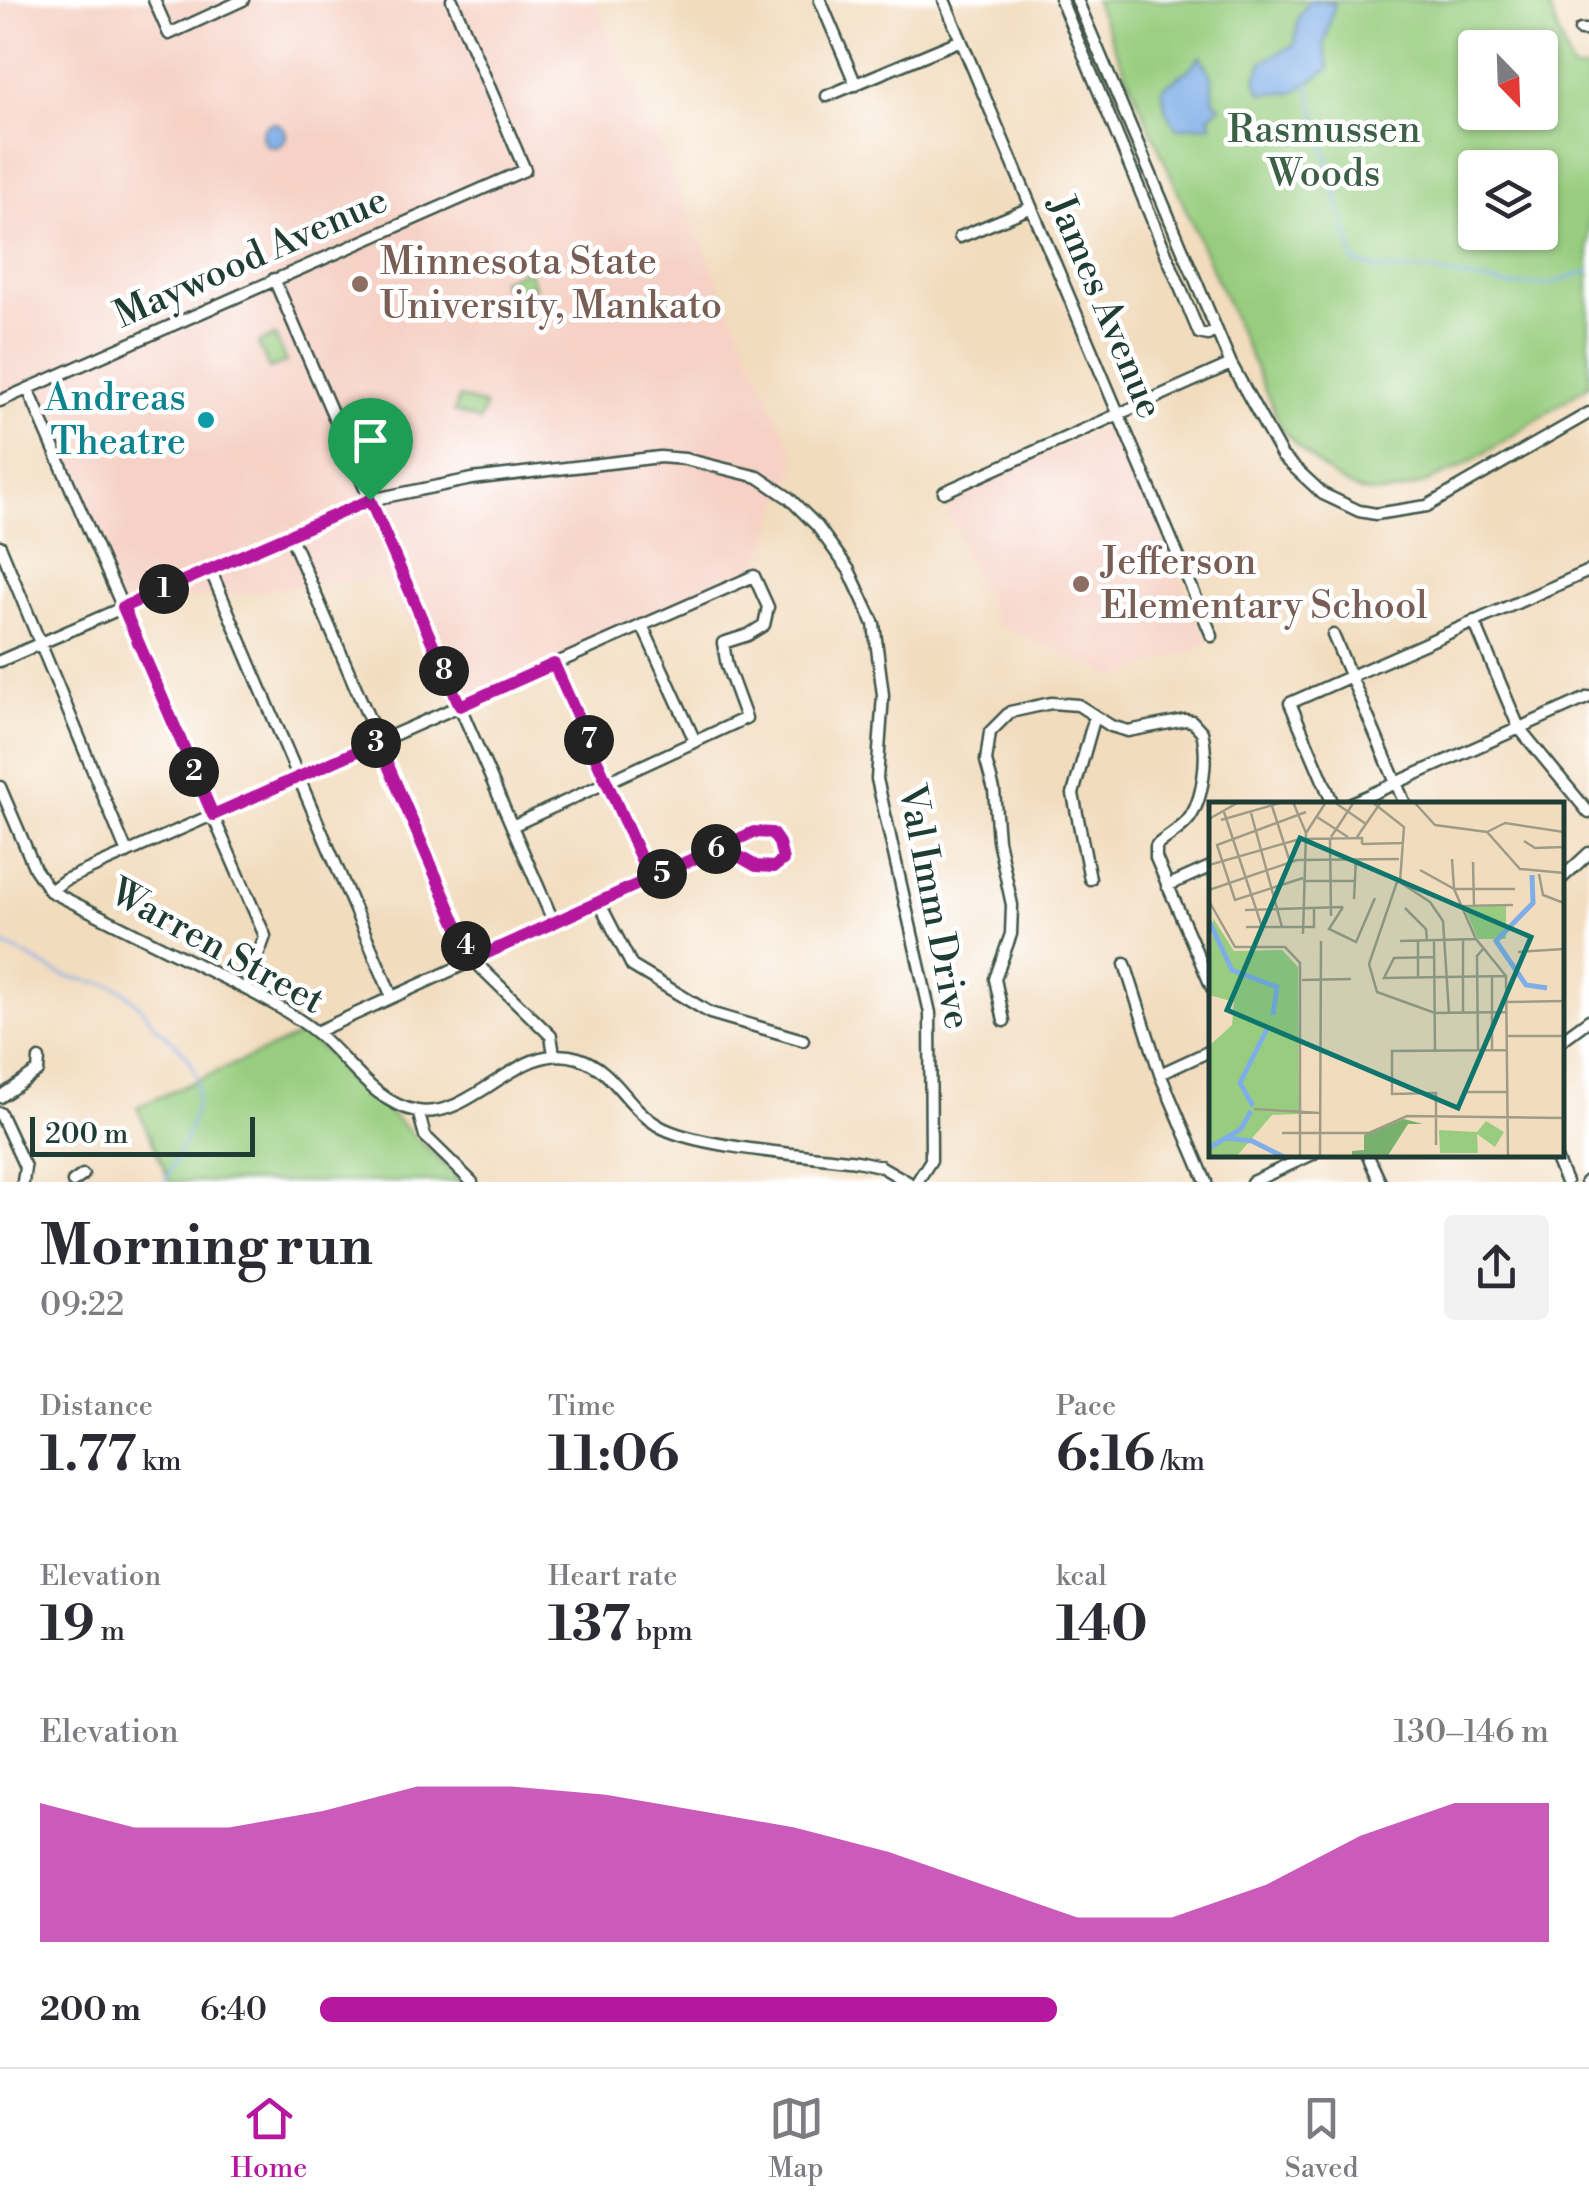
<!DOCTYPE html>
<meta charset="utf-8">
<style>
body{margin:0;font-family:"Libre Bodoni",serif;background:#f2f2f3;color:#2b2b33;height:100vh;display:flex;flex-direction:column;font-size:38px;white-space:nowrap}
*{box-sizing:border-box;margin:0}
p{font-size:32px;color:#7c7c81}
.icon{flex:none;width:55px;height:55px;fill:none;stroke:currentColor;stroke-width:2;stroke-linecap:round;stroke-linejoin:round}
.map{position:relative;height:1182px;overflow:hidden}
.drawer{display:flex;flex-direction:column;background:#fff;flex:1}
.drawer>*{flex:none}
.needle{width:65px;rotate:157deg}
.buttons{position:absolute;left:1458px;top:30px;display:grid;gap:20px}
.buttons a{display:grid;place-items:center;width:100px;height:100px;border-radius:10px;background:#fff;box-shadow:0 2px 8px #0004;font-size:50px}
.scale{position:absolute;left:30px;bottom:25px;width:225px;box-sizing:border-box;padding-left:10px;border:5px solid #1f3d34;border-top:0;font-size:28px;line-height:35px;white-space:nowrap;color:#1f3d34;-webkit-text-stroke:8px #fff;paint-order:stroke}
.pin{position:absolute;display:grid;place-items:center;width:85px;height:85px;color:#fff;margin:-102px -42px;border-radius:50% 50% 50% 0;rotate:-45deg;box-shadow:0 0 10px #0007}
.pin .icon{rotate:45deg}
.km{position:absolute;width:50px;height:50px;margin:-25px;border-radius:50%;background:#222;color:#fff;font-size:28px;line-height:50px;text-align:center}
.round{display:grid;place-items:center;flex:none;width:105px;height:105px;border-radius:10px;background:#f2f2f3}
.summary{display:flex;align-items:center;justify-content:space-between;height:170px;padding:0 40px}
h1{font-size:55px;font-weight:700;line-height:75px}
.metrics{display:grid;grid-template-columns:repeat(3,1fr);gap:15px;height:170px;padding:10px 40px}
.metrics div{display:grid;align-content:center}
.metrics b{font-size:50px;font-weight:700}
.metrics small{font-size:28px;font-weight:400}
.metrics p{font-size:28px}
.chart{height:280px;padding:20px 40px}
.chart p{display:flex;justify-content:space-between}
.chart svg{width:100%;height:180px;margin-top:10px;fill:#b5179e;opacity:.7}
ul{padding:0 40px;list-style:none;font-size:32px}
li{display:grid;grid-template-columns:160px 120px 1fr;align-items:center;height:75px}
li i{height:25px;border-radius:12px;background:#b5179e}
.menu{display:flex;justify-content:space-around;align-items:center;height:140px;border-top:2px solid #e1e1e2;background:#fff;font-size:28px;color:#7c7c81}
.menu a{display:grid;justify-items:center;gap:5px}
.menu .active{color:#b5179e}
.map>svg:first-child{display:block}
</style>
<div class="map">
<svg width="1589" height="1182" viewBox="0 0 1589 1182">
<rect width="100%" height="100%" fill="#fff"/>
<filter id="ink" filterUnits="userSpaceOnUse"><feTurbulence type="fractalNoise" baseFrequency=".01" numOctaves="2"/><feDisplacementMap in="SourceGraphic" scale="20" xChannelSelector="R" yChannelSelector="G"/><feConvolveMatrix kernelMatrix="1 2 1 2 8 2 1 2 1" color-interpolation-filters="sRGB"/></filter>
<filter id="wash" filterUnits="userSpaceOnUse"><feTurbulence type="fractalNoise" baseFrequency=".0048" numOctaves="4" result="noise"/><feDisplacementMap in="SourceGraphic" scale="40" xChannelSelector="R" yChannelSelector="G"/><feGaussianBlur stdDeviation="2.25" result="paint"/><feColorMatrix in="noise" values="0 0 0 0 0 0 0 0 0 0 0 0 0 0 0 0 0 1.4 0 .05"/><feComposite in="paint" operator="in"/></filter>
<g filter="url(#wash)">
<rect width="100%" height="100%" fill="#f2dcbe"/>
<path fill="#f6d1c5" d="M 0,0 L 595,0 L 797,461 L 754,576 L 460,706 L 379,577 L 123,607 L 28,389 L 0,401 Z
M 1114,423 L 1208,643 L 1118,678 L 997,625 L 942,499 Z"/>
<path fill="#98cd7f" stroke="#5c855a" stroke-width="2.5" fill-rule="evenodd" d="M 1094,0 L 1546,0 L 1572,70 L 1589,70 L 1589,385 C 1534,419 1435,499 1370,493 C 1340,490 1303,451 1283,431 ZM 1475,48 L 1540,48 L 1540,112 L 1475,112 ZM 1475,168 L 1540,168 L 1540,232 L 1475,232 Z
M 528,269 L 535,287 L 508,298 L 501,280 Z
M 275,336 L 286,362 L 269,369 L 258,343 Z
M 459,397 L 485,406 L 480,421 L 454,412 Z
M 305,1033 L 463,1182 L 170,1182 L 137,1107 Z"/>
<path fill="#7eade8" stroke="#4e758e" stroke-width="2.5" d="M 1310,0 L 1335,3 L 1324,45 L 1329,69 L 1293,93 L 1261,93 L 1256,79 L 1262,62 L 1295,44 L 1298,18 Z
M 1201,56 L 1212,77 L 1214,101 L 1221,106 L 1209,117 L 1212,125 L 1177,128 L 1166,112 L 1162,88 L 1187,71 Z
M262 135a12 12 0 1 1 24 0a12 12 0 1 1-24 0Z"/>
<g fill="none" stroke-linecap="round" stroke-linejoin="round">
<path stroke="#7eade8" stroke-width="2.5" d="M 1307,81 L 1355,263 L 1384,270 L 1424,270 L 1510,286 L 1550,284 L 1589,271
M 0,944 C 23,952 41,966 63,975 C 80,981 99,980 116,987 C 133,995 143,1011 155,1025 C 167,1038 183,1047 192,1064 C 210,1101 180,1150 164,1182"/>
</g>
</g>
<g filter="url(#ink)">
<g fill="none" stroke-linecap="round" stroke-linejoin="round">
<defs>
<path id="minor" d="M 154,0 L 169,34 L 243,0
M 820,0 L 856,85
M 944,0 L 1212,636
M 1061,0 L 1199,333 L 1208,335 L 1215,330
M 1077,0 L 1231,364 L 1282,456 L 1323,494 L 1359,511 L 1376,514 L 1427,506 L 1589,413
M 1580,30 L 1589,30
M 827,96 L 961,40
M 960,237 L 1030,208
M 274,279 L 554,923
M 28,389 L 265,936 L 246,989
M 0,401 L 525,170 L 452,0
M 944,492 L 1231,364
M 290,535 L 473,960 L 551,1036 L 554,1054
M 0,546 L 127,853
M 210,569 L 392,997
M 1474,621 L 1519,728 L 1589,813
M 642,625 L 695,741
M 1333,635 L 1405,804
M 0,661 L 370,500 L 472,479 L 660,457 L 685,459 L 758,477 L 789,498 L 817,526 L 849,570 L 874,624 L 883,695 L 877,779 L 930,1013 L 931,1160 L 917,1182
M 554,664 L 650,879
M 0,787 L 35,869 L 50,891 C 102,917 154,943 206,969 C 243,988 285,1007 317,1033 C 348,1059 375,1104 417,1111 C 474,1120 519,1039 578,1058 C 614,1069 626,1106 657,1125 C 694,1148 809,1155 857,1161 L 880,1166 L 908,1182
M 1333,804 L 1290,703 L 1589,571
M 1349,804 L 1589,697
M 1562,878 L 1589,853
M 1090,879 L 1073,794 L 1095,716
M 1167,886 L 1212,866
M 50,891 L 65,880 L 754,576 L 768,607 L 764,625 L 748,635 L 723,643 L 727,666 L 746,718 L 512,826
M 599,902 L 632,966 L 710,1013 L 803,1040
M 1125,964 L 1160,1074 L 1206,1182
M 1004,1021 L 995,979 L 1011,934 L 1012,905 L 998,840 L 994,790 L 986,761 L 990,732 L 1010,712 L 1051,703 L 1078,705 L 1111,726 L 1128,731 L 1185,720 L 1192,721 L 1202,732 C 1208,755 1204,800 1188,820 C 1180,830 1166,837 1156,846 L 1156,858 L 1212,988
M 316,1032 L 754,832 L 771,833 L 779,843 L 783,860 L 774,867 L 757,866 L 721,846
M 1562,1040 L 1589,1020
M 1160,1074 L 1212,1050
M 0,1097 L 38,1071 L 39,1059
M 418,1111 L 425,1136 L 472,1182
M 0,1113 L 25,1167 L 23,1182
M 1367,1154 L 1380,1182
M 1554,1154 L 1566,1182
M 73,1182 L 83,1175
M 1252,1182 L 1313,1154
M 1586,1182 L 1589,1180"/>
</defs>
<use href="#minor" stroke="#3f5549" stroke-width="15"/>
<use href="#minor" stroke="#fff" stroke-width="10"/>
</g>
</g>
<g fill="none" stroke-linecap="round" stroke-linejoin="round" filter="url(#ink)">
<defs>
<path id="route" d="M 370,500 L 123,607 L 213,815 L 378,742 L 472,960 L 721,846 L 756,866 L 774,867 L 783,860 L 779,843 L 772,833 L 754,832 L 650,879 L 554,664 L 460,706 L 370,500"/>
</defs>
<use href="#route" stroke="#fff" stroke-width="20"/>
<use href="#route" stroke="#b5179e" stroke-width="12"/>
</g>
<g fill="#8d6e63" stroke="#fff" stroke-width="4">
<circle cx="360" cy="284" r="10"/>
<circle cx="1081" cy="584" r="10"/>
</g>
<circle fill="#0f9aa8" stroke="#fff" stroke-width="4" cx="206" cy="420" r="10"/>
<g text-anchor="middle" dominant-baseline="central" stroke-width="9" stroke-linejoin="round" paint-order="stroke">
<g font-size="38" fill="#3d6147" stroke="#fff">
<text x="1324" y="130">Rasmussen<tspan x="1324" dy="44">Woods</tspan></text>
</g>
<g font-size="38" fill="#1f3d34" stroke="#fff">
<text transform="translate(251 258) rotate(-24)">Maywood Avenue</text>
<text transform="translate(1105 307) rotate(67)">James Avenue</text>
<text transform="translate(934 907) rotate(79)">Val Imm Drive</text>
<text transform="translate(217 947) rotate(29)">Warren Street</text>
</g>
<g font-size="38" fill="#785e54" stroke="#fff" text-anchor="start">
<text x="380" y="262">Minnesota State<tspan x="380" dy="44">University, Mankato</tspan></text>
<text x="1101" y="562">Jefferson<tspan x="1101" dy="44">Elementary School</tspan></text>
</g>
<g font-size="38" fill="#0d838f" stroke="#fff" text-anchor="end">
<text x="186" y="398">Andreas<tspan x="186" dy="44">Theatre</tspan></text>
</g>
</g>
<g transform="translate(1209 802)">
<rect width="355" height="355" fill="#f2dcbe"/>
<path d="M 297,104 L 297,137 L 269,137 L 255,105 ZM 4,116 L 25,149 L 73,148 L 89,165 L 90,312 L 63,313 L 27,355 L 0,355 L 0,244 L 23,223 L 25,200 L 0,193 ZM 277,319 L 295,330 L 286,345 L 268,332 L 269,351 L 231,351 L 230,328 L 268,330 Z" fill="#98cd7f"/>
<path d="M 195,317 L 214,322 L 199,322 L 178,355 L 143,355 L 143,349 L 155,348 L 155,333 Z" fill="#7ab06e"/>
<path fill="none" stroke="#7eade8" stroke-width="5" d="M 323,73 L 324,101 L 287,139 L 317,183 L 338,186M 0,119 L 23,168 L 68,185 L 64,213M 44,304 L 31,281 L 59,225M 17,336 L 43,339 L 75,355M 0,346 L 32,327 L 42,309"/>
<path fill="none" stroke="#9e9c87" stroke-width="2.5" d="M 84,0 L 97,31 L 94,132M 125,0 L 157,22M 163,0 L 195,25 L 191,80 L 221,100 L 234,119 L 240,211M 205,0 L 226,23 L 278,30 L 311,67 L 355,71M 253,0 L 295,0M 63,4 L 81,60M 0,9 L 0,53M 15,10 L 53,125M 42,11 L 73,125M 108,15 L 139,35M 0,17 L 30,0M 12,18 L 74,0M 278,30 L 296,21 L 355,30M 97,31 L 117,0M 122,35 L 145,0M 148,35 L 172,0M 121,37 L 122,114M 315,39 L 326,46 L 355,45M 153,42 L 195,41M 243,57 L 245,87 L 306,87M 264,60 L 265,104M 0,63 L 91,37 L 153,36 L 153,42M 211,68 L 245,87 L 267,137 L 297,174 L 299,355M 330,72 L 334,93 L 355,101M 94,76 L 26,98 L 8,43 L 97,10M 189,77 L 160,162 L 168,190 L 226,211 L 298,210M 94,79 L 147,79M 0,88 L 88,58 L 190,57M 145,97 L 147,57M 0,99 L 26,145 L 76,145 L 91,161 L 91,355M 253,104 L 304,103M 134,105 L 120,127 L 147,140 L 166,96M 196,106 L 217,127 L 218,138M 36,108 L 134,105M 37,125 L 105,125 L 105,106M 254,137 L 254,211M 209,138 L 209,176M 225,138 L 226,249M 191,139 L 267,137M 309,150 L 355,147M 226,155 L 185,156 L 175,176 L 297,174M 93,178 L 142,177M 298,200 L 355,199M 298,234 L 355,234M 269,248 L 268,154 L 274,147M 283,248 L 283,175M 257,290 L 298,290M 45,307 L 111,311M 73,331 L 160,331 L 198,314 L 355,316M 227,343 L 227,291 L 183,292 L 183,249 L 298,248M 111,355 L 112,139"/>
<path fill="#0f766e" fill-opacity="0.15" stroke="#0f766e" stroke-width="5" d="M 91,36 L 322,135 L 249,306 L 18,208 Z"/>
<rect width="355" height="355" fill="none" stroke="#1f3d34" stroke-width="5"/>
</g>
</svg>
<div class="buttons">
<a><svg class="needle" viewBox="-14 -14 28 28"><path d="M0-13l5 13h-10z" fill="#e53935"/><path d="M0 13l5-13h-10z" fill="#7c7c81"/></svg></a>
<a><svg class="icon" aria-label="layers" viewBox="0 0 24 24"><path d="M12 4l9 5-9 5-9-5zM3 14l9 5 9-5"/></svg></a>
</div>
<div class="scale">200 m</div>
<div class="pin" style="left:370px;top:500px;background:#1e9e55"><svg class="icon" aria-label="arrive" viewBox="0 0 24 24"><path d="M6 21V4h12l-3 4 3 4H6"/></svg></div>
<b class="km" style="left:164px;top:589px">1</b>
<b class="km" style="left:194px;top:772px">2</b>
<b class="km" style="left:376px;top:743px">3</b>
<b class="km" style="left:466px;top:946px">4</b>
<b class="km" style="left:662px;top:874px">5</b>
<b class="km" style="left:716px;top:849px">6</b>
<b class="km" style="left:589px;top:740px">7</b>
<b class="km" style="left:444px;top:671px">8</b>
</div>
<section class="drawer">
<div class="summary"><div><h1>Morning run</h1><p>09:22</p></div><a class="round"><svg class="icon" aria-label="share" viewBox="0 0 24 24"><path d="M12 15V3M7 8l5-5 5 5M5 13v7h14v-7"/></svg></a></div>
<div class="metrics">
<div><p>Distance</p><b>1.77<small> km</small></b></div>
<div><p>Time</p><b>11:06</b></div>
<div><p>Pace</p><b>6:16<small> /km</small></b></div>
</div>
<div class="metrics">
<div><p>Elevation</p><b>19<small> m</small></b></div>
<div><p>Heart rate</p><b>137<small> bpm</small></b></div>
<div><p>kcal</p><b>140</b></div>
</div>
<div class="chart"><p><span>Elevation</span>130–146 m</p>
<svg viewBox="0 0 160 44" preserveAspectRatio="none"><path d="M0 44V10L10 16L20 16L30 12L40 6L50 6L60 8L70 12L80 16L90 22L100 30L110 38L120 38L130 30L140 18L150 10L160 10V44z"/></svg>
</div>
<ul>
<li><b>200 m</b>6:40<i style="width:60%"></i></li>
</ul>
</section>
<nav class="menu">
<a class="active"><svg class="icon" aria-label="home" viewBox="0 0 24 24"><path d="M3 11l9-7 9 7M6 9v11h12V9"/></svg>Home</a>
<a><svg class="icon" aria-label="map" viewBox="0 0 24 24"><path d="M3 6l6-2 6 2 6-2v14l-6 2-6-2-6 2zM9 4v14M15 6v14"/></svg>Map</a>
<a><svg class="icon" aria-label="saved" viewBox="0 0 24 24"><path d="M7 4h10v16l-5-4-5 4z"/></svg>Saved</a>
</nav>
